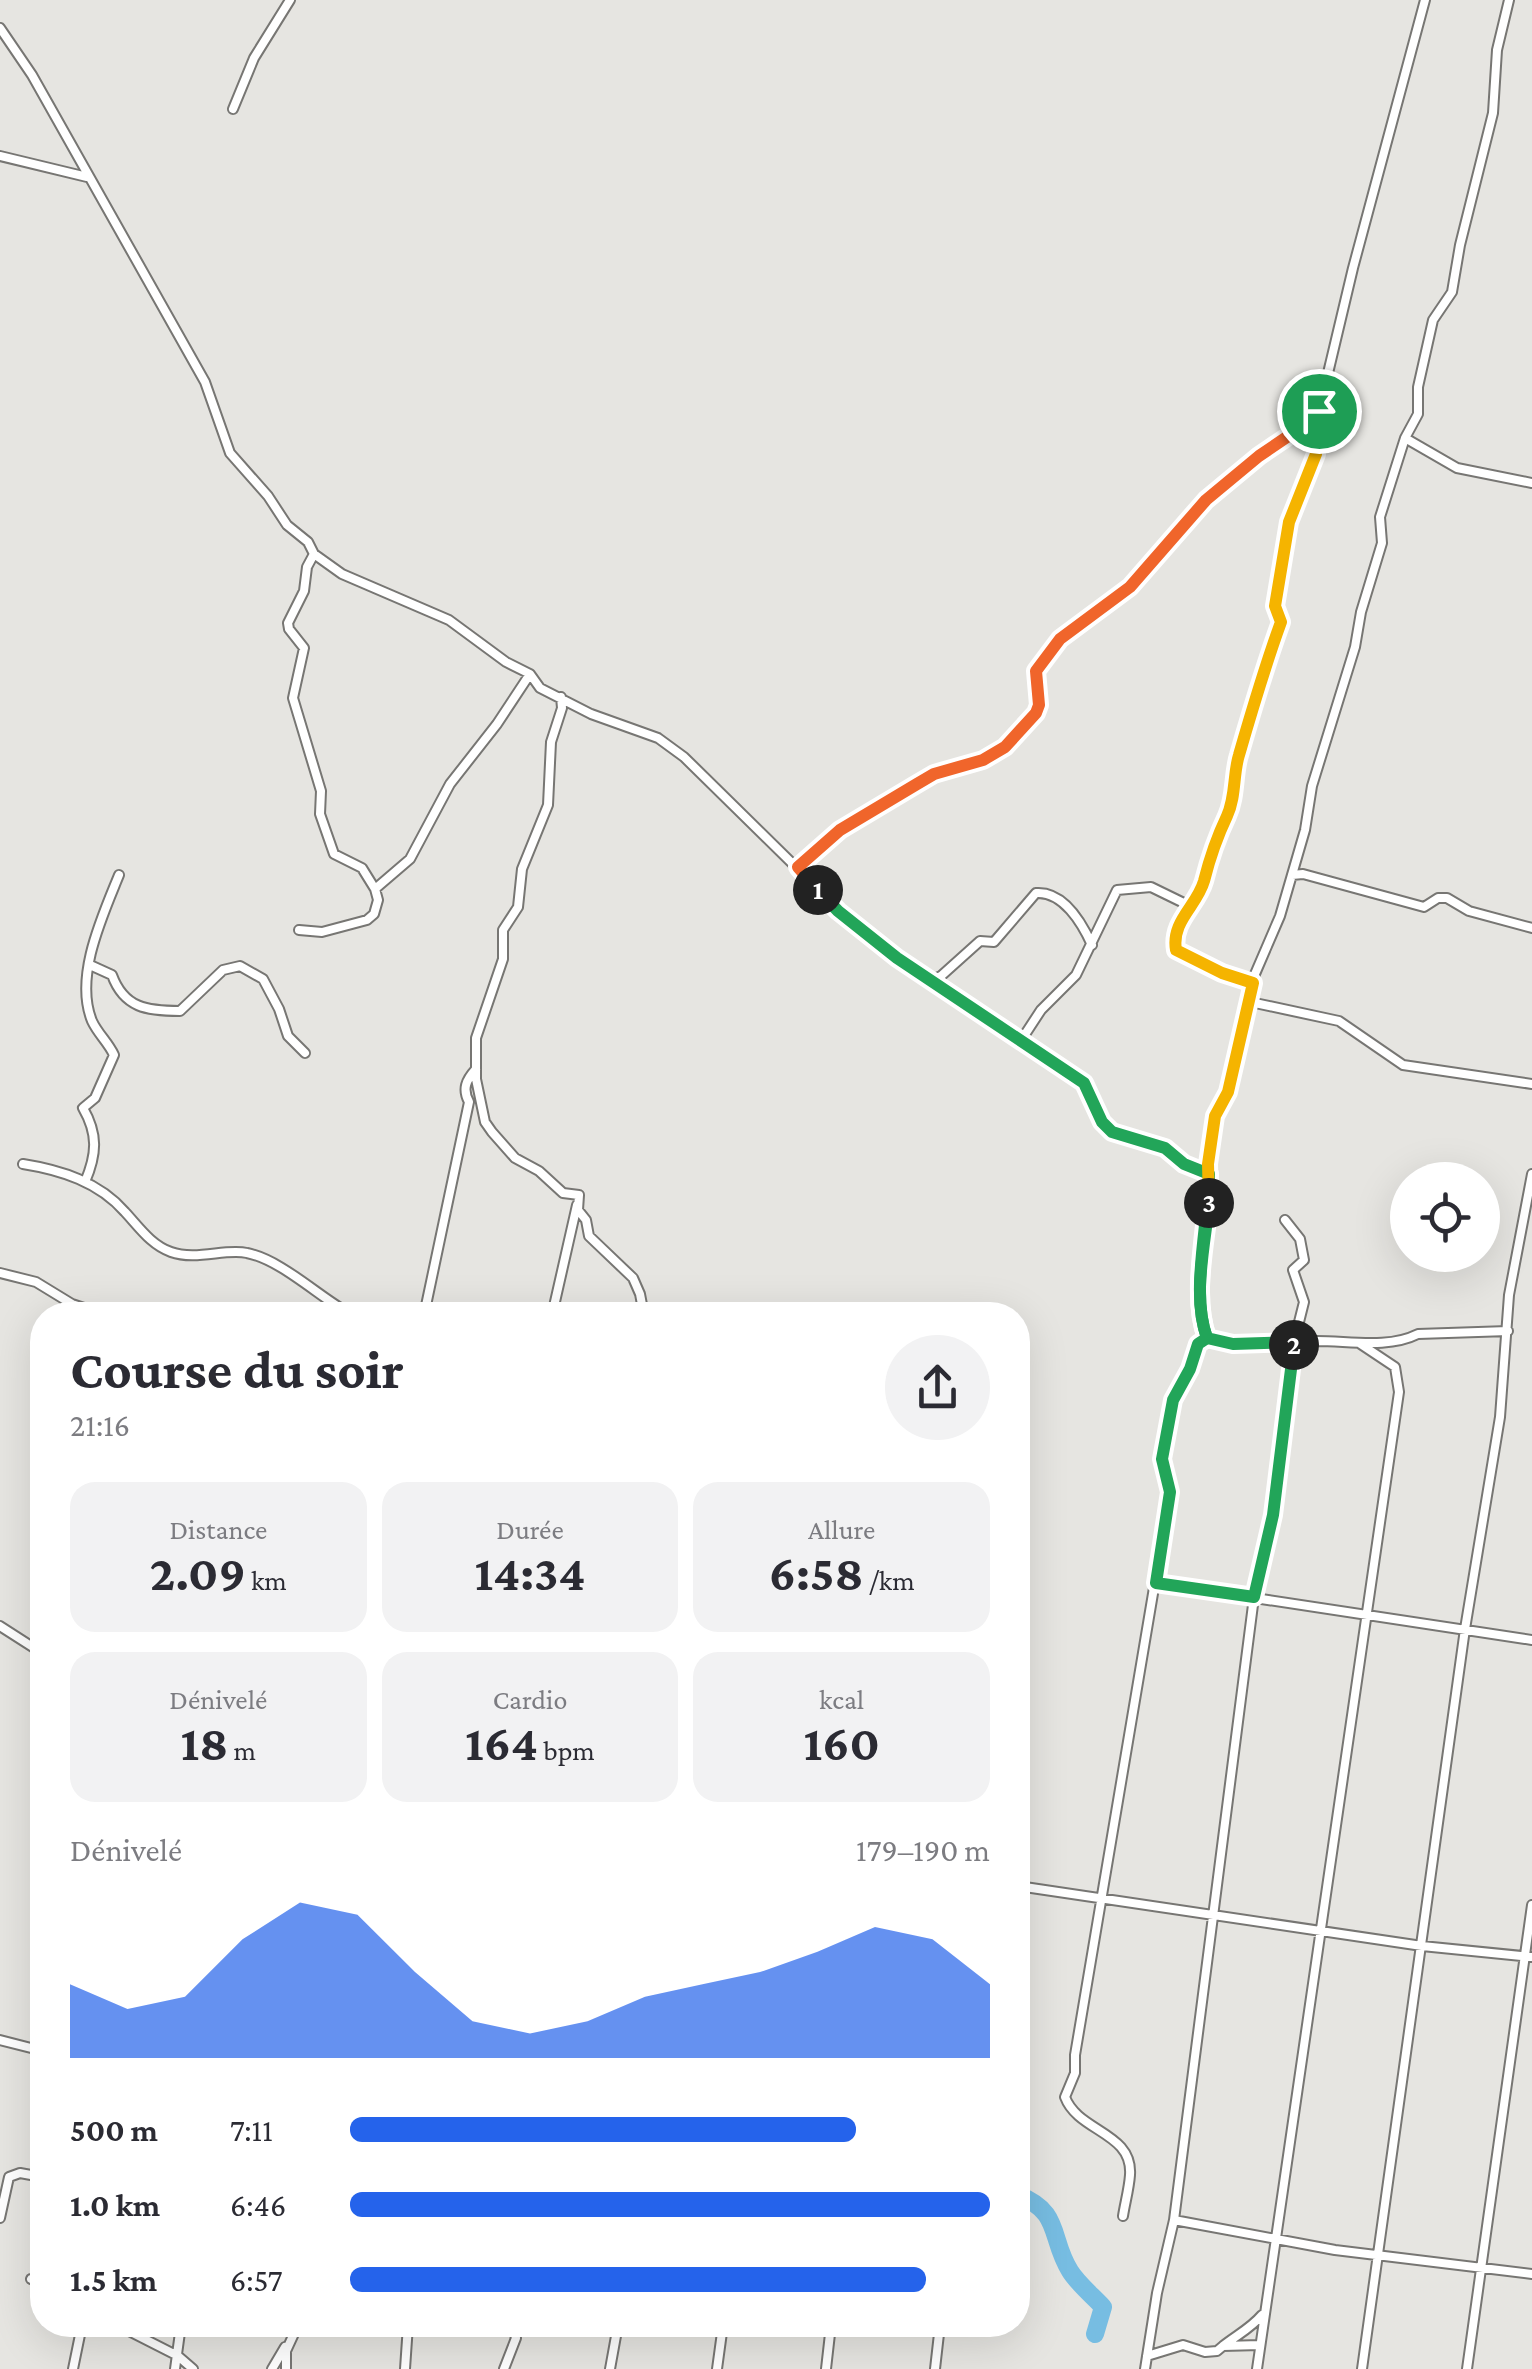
<!DOCTYPE html>
<html lang="fr">
<meta charset="utf-8">
<style>
body{margin:0;font-family:"Crimson Pro",serif;background:#f2f2f3;color:#2b2b33;height:100vh;display:flex;flex-direction:column;font-size:38px;white-space:nowrap}
*{box-sizing:border-box;margin:0}
p{font-size:32px;color:#7c7c81}
.icon{flex:none;width:55px;height:55px;fill:none;stroke:currentColor;stroke-width:2;stroke-linecap:round;stroke-linejoin:round}
.map{position:relative;flex:1;overflow:hidden}
.side{position:absolute;left:30px;top:1302px;width:1000px;height:1035px;display:flex;flex-direction:column;background:#fff;border-radius:40px;box-shadow:0 10px 40px #0002}
.side>*{flex:none}
.fabs{position:absolute;left:1390px;top:1162px;display:grid;gap:20px}
.fabs a{display:grid;place-items:center;width:110px;height:110px;border-radius:50%;background:#fff;box-shadow:0 10px 40px #0002;font-size:50px}
.pin{position:absolute;display:grid;place-items:center;width:85px;height:85px;color:#fff;margin:-42px;border:5px solid #fff;border-radius:50%;box-shadow:0 2px 10px #0007}
.km{position:absolute;width:50px;height:50px;margin:-25px;border-radius:50%;background:#222;color:#fff;font-size:28px;line-height:50px;text-align:center}
.round{display:grid;place-items:center;flex:none;width:105px;height:105px;border-radius:52px;background:#f2f2f3}
.headline{display:flex;align-items:center;justify-content:space-between;height:170px;padding:0 40px}
h1{font-size:55px;font-weight:700;line-height:75px}
.metrics{display:grid;grid-template-columns:repeat(3,1fr);gap:15px;height:170px;padding:10px 40px}
.metrics div{display:grid;align-content:center;border-radius:25px;background:#f2f2f3;text-align:center}
.metrics b{font-size:50px;font-weight:700}
.metrics small{font-size:28px;font-weight:400}
.metrics p{font-size:28px}
.chart{height:280px;padding:20px 40px}
.chart p{display:flex;justify-content:space-between}
.chart svg{width:100%;height:180px;margin-top:10px;fill:#2563eb;opacity:.7}
ul{padding:0 40px;list-style:none;font-size:32px}
li{display:grid;grid-template-columns:160px 120px 1fr;align-items:center;height:75px}
li i{height:25px;border-radius:12px;background:#2563eb}
.map>svg:first-child{display:block}
</style>
<div class="map">
<svg width="1532" height="2369" viewBox="0 0 1532 2369">
<rect width="100%" height="100%" fill="#e6e5e1"/>
<g fill="none" stroke-linecap="round" stroke-linejoin="round">
<path stroke="#77bde2" stroke-width="18" d="M 1018,2195 C 1062,2212 1049,2237 1070,2271 C 1078,2284 1093,2296 1103,2307 L 1095,2334"/>
<defs>
<path id="minor" d="M 0,28 L 32,75 L 205,382 L 230,453 L 268,496 L 287,525 L 308,542 L 314,554 L 342,574 L 449,620 L 506,662 L 530,674 L 540,688 L 591,714 L 658,738 L 684,757 L 862,932 L 1084,1083 L 1090,1101 L 1102,1122 L 1112,1131 L 1165,1148 L 1184,1164 L 1209,1174
M 233,109 L 254,58 L 290,0
M 0,156 L 87,177
M 1405,438 L 1457,468 L 1532,483
M 561,697 L 562,708 L 551,742 L 548,805 L 522,869 L 518,907 L 503,930 L 503,959 L 476,1038 L 476,1079 L 485,1122 L 492,1132 L 515,1158 L 539,1171 L 563,1193 L 579,1195
M 798,867 L 839,830 L 917,784 L 934,774 L 983,760 L 1005,747 L 1024,729 L 1039,705 L 1036,671 L 1060,639 L 1130,587 L 1207,500 L 1259,456 L 1309,422 L 1319,411 L 1353,268 L 1425,0
M 1292,875 L 1303,874 L 1424,907 L 1438,898 L 1447,898 L 1469,911 L 1532,928
M 375,889 L 410,859 L 450,784 L 497,724 L 530,674
M 299,930 L 322,932 L 367,920 L 374,914 L 378,900 L 375,889 L 362,868 L 334,854 L 320,814 L 321,791 L 293,698 L 304,648 L 289,629 L 288,623 L 304,591 L 307,567 L 314,554
M 90,965 L 112,975 C 124,1008 147,1011 180,1011 L 223,970 L 240,966 L 263,979 L 279,1009 L 288,1036 L 305,1053
M 932,980 L 941,976 L 980,941 L 994,942 L 1036,893 C 1063,891 1082,923 1092,945
M 1253,983 L 1222,973 L 1176,950 C 1171,921 1197,906 1204,880 C 1210,857 1217,837 1227,816 C 1236,797 1233,774 1238,755 C 1252,710 1264,666 1281,622 L 1275,606 L 1289,523 L 1316,455 L 1319,413
M 1249,998 L 1255,1003 L 1339,1021 L 1403,1065 L 1532,1084
M 1022,1039 L 1041,1010 L 1076,975 L 1117,890 L 1151,887 L 1192,907
M 23,1164 C 61,1170 99,1182 125,1212 C 139,1227 151,1245 171,1252 C 196,1261 226,1248 247,1253 C 282,1260 320,1298 352,1315
M 85,1182 C 97,1154 98,1134 83,1108 L 95,1098 L 114,1055 C 108,1042 98,1034 92,1021 C 74,977 102,917 119,875
M 579,1195 L 578,1210 L 586,1220 L 589,1236 L 633,1278 L 640,1294 L 644,1315
M 0,1273 L 36,1282 L 72,1304 L 105,1315
M 424,1315 L 469,1102 C 462,1089 466,1080 476,1069
M 552,1315 L 577,1205
M 1207,1337 L 1202,1323 L 1202,1267 L 1209,1205 L 1208,1165 L 1215,1116 L 1228,1092 L 1255,974 L 1280,916 L 1305,830 L 1312,786 L 1355,647 L 1361,612 L 1382,543 L 1380,517 L 1405,438 L 1418,414 L 1418,387 L 1433,320 L 1452,292 L 1460,245 L 1493,113 L 1497,50 L 1509,0
M 1207,1337 C 1244,1346 1279,1342 1317,1341 C 1350,1341 1388,1349 1418,1334 L 1508,1331
M 1156,1583 L 1532,1640
M 0,1626 L 42,1653
M 1018,1886 L 1422,1946 L 1532,1957
M 0,2040 L 35,2049 L 42,2003
M 1123,2216 C 1125,2203 1129,2189 1130,2175 C 1133,2132 1078,2132 1065,2097 L 1075,2073 L 1075,2055 L 1170,1493 C 1158,1442 1166,1416 1189,1371 C 1195,1357 1194,1346 1207,1337
M 0,2218 L 9,2177 L 20,2173 L 42,2177
M 1174,2220 L 1335,2250 L 1532,2274
M 31,2279 L 42,2283
M 117,2325 L 178,2356 L 193,2369
M 1223,2346 C 1237,2335 1251,2328 1262,2315
M 1147,2356 L 1183,2345 L 1205,2352 L 1217,2351 L 1223,2346 L 1260,2345
M 73,2369 L 82,2325
M 175,2369 L 181,2325
M 272,2369 L 285,2347
M 286,2369 L 286,2351 L 298,2325
M 405,2369 L 408,2325
M 504,2369 L 516,2338 L 512,2325
M 610,2369 L 618,2325
M 717,2369 L 723,2325
M 826,2369 L 831,2325
M 935,2369 L 940,2325
M 1145,2369 L 1157,2293 L 1174,2220 L 1254,1597 L 1270,1535 L 1294,1342 L 1304,1302 L 1293,1270 L 1304,1260 L 1300,1239 L 1285,1220
M 1257,2369 L 1399,1392 L 1395,1367 L 1359,1343
M 1362,2369 L 1465,1629 L 1500,1417 L 1509,1295 L 1532,1174
M 1467,2369 L 1532,1905"/>
</defs>
<use href="#minor" stroke="#777673" stroke-width="12"/>
<use href="#minor" stroke="#fff" stroke-width="8"/>
</g>
<g fill="none" stroke-linecap="round" stroke-linejoin="round">
<defs>
<path id="split-1" d="M 818,890 L 798,867 L 840,830 L 917,784 L 934,774 L 983,760 L 1005,747 L 1036,713 L 1039,705 L 1036,671 L 1060,639 L 1130,587 L 1206,500 L 1259,456 L 1309,422 L 1319,411"/>
<path id="split-2" d="M 818,890 L 838,911 L 897,958 L 1084,1083 L 1102,1122 L 1112,1132 L 1165,1148 L 1184,1164 L 1209,1174 C 1209,1223 1190,1291 1207,1338 L 1233,1344 L 1294,1342 L 1294,1345"/>
<path id="split-3" d="M 1209,1203 C 1205,1245 1192,1297 1207,1338 L 1198,1344 L 1190,1369 L 1173,1400 L 1162,1459 L 1170,1492 L 1156,1583 L 1254,1597 L 1273,1515 L 1294,1345"/>
<path id="split-4" d="M 1209,1203 L 1208,1164 L 1215,1116 L 1228,1092 L 1253,983 L 1222,973 L 1176,950 C 1171,921 1197,906 1204,881 C 1210,857 1217,837 1227,816 C 1236,797 1233,774 1239,755 C 1252,710 1265,666 1281,622 L 1275,606 L 1289,522 L 1316,454 L 1319,411"/>
</defs>
<use href="#split-1" stroke="#fff" stroke-width="20"/>
<use href="#split-2" stroke="#fff" stroke-width="20"/>
<use href="#split-3" stroke="#fff" stroke-width="20"/>
<use href="#split-4" stroke="#fff" stroke-width="20"/>
<use href="#split-1" stroke="#f0652b" stroke-width="12"/>
<use href="#split-2" stroke="#22a559" stroke-width="12"/>
<use href="#split-3" stroke="#22a559" stroke-width="12"/>
<use href="#split-4" stroke="#f5b400" stroke-width="12"/>
</g>
</svg>
<div class="fabs">
<a><svg class="icon" aria-label="locate" viewBox="0 0 24 24"><circle cx="12" cy="12" r="6"/><path d="M12 2v4M12 18v4M2 12h4M18 12h4"/></svg></a>
</div>
<div class="pin" style="left:1319px;top:411px;background:#1e9e55"><svg class="icon" aria-label="arrive" viewBox="0 0 24 24"><path d="M6 21V4h12l-3 4 3 4H6"/></svg></div>
<b class="km" style="left:818px;top:890px">1</b>
<b class="km" style="left:1294px;top:1345px">2</b>
<b class="km" style="left:1209px;top:1203px">3</b>
<section class="side">
<div class="headline"><div><h1>Course du soir</h1><p>21:16</p></div><a class="round"><svg class="icon" aria-label="share" viewBox="0 0 24 24"><path d="M12 15V3M7 8l5-5 5 5M5 13v7h14v-7"/></svg></a></div>
<div class="metrics">
<div><p>Distance</p><b>2.09<small> km</small></b></div>
<div><p>Durée</p><b>14:34</b></div>
<div><p>Allure</p><b>6:58<small> /km</small></b></div>
</div>
<div class="metrics">
<div><p>Dénivelé</p><b>18<small> m</small></b></div>
<div><p>Cardio</p><b>164<small> bpm</small></b></div>
<div><p>kcal</p><b>160</b></div>
</div>
<div class="chart"><p><span>Dénivelé</span>179–190 m</p>
<svg viewBox="0 0 160 44" preserveAspectRatio="none"><path d="M0 44V26L10 32L20 29L30 15L40 6L50 9L60 23L70 35L80 38L90 35L100 29L110 26L120 23L130 18L140 12L150 15L160 26V44z"/></svg>
</div>
<ul>
<li><b>500 m</b>7:11<i style="width:79%"></i></li>
<li><b>1.0 km</b>6:46<i style="width:100%"></i></li>
<li><b>1.5 km</b>6:57<i style="width:90%"></i></li>
</ul>
</section>
</div>
